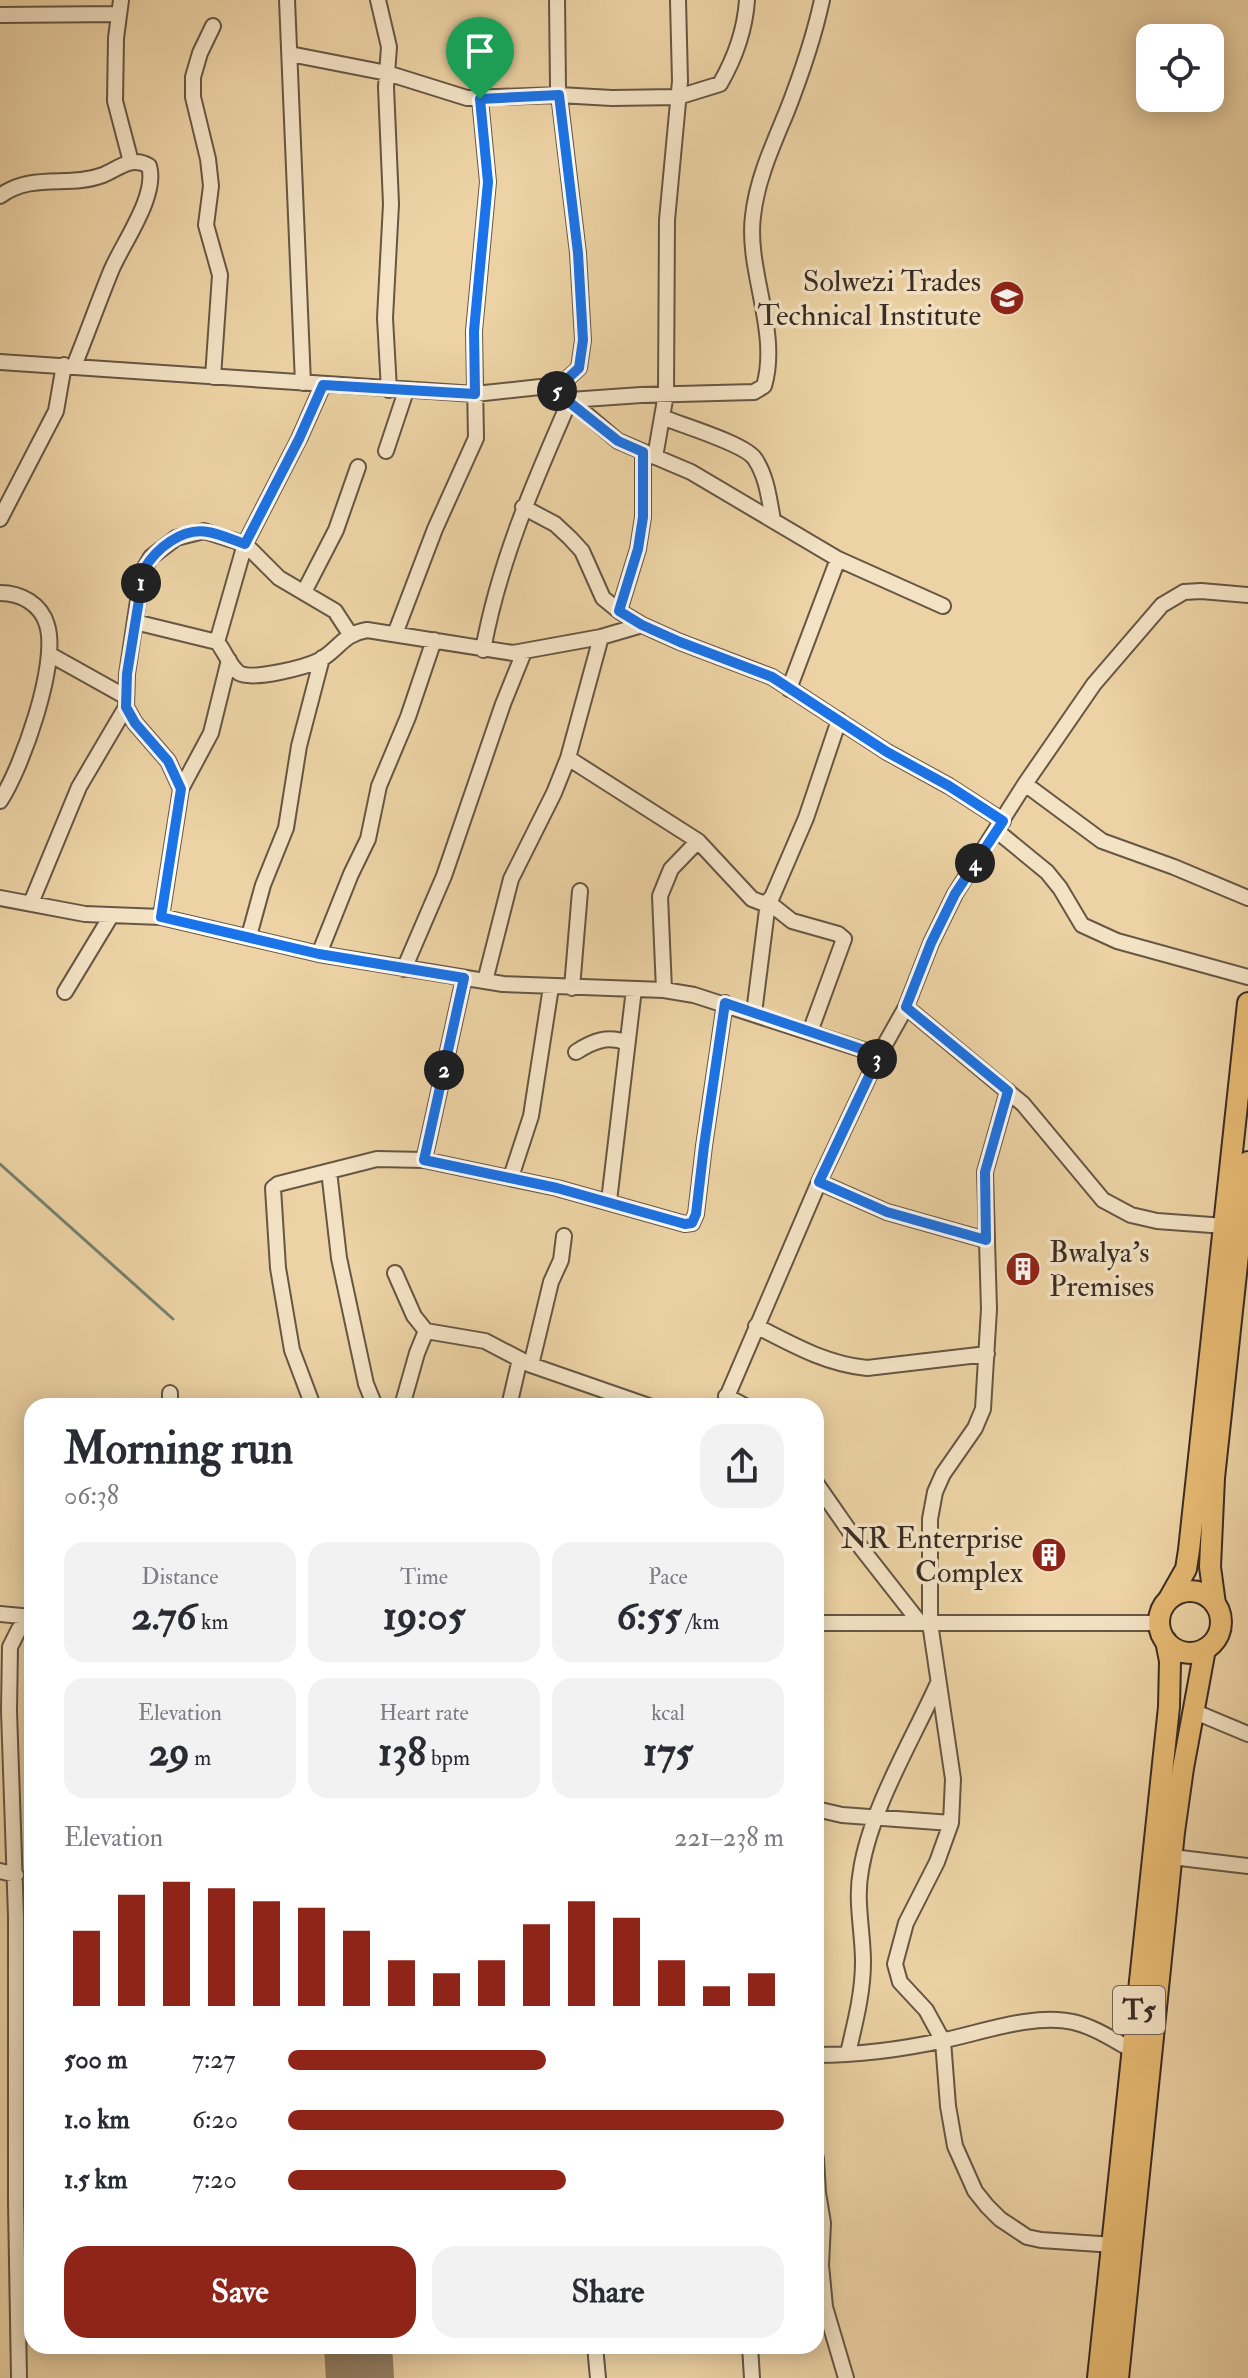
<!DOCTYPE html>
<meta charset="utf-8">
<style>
body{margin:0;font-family:"IM FELL Double Pica",serif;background:#f2f2f3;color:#2b2b33;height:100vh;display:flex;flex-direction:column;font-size:30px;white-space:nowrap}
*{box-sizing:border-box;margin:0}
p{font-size:26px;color:#7c7c81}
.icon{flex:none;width:44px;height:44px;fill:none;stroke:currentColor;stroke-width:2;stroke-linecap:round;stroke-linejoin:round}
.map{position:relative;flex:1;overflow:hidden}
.sheet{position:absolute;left:24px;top:1398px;width:800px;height:956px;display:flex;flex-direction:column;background:#fff;border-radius:24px;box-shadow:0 4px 20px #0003}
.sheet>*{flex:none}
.controls{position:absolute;left:1136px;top:24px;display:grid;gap:16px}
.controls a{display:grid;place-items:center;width:88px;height:88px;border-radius:16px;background:#fff;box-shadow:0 4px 20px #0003;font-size:40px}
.pin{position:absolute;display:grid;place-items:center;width:68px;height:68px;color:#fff;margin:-82px -34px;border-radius:50% 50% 50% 0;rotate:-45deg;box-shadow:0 0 8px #0007}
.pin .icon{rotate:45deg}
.km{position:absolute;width:40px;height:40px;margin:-20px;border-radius:50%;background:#222;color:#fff;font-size:22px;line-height:40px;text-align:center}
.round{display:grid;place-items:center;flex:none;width:84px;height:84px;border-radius:24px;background:#f2f2f3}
.overview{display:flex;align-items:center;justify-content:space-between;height:136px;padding:0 40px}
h1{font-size:44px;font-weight:700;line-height:60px}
.stats{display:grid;grid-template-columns:repeat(3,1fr);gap:12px;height:136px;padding:8px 40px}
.stats div{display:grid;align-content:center;border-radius:20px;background:#f2f2f3;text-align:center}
.stats b{font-size:40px;font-weight:700}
.stats small{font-size:22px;font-weight:400}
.stats p{font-size:22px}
.chart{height:224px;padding:16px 40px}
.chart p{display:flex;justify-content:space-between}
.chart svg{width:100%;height:144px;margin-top:8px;stroke:#8f2418;stroke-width:6}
.button{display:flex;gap:16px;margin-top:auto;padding:16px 40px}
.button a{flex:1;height:92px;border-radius:24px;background:#8f2418;color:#fff;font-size:32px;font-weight:700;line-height:92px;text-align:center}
.button a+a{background:#f2f2f3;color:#2b2b33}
ul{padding:0 40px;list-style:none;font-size:26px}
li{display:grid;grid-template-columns:128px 96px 1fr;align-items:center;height:60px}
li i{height:20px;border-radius:10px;background:#8f2418}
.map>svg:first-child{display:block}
</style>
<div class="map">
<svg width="1248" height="2378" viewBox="0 0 1248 2378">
<rect width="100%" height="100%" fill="#ecd2a4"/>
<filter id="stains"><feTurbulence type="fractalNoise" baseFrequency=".0025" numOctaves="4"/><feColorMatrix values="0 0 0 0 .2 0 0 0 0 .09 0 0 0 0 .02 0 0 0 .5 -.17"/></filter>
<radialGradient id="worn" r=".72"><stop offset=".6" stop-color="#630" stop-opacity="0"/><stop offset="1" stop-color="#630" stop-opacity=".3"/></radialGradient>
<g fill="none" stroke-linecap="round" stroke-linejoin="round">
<path stroke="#74806e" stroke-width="3" d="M 0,1164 L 173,1319"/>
<path stroke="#937f64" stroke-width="68" d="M 358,2346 L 360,2378"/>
<defs>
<path id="minor" d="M 121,0 L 116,38 L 115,101 L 131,162
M 287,0 L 303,383
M 378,0 L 389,47 L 386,87 L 391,204 L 385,318 L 389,390
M 0,15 L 119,14
M 213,26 L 200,53 L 193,77 L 193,97 L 208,159 L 211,186 L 206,225 L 220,275 L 213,377
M 290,54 L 387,73 L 467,98 L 559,95 L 612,98 L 678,97 L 720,84 C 735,58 745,30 747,0
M 0,196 C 32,172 69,188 103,175 C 118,169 132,155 149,166 C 158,196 122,244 111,271 C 98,303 87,334 74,366
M 0,362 L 475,394 L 549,386 L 579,408 L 618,441 L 691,472 L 838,559 L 943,606
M 549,386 L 566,380 L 579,368 L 583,340 L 578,253 L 558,86 L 557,0
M 662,417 C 681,425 746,444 755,459 C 767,477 769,499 773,520
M 386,451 L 406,391
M 655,457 L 666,394 L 667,220 L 680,81 L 678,0
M 523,507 L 555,524 L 570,538 L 582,551 L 603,598 L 619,611 L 642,625 L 680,642 L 772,677 L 887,752 L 949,786 L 1003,821
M 0,519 L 56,411 L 64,365
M 304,592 L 336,530 L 358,467
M 0,593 C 21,593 41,604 47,625 C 59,663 22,768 0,801
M 619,611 L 638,549 L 643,517 L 643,452
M 135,622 L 217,642 C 225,651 229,666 239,673 C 253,681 306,667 320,660 C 339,649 343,634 367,630 L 513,653 L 601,637 L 642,625
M 395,634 L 435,529 L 476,438 L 474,331 L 488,182 L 480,99
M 217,642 L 245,544 L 299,439 L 323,385
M 483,650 C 499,562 534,482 570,400 L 641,395 L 754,392 L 764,386 C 780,332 746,270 753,216 C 757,179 773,145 787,111 C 801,75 814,37 822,0
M 49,654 L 126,697
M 789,689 L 838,559
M 568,758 L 698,841 L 752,899 L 765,904 L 772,897 L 806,818 L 839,720
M 1025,784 L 1102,841 L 1174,867 L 1248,898
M 181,789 L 211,733 L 229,660
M 997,831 L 1047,872 L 1060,888 L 1082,925 L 1117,941 L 1248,977
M 0,898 L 85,914 L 161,917 L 319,954 L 503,984 L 664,990 L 694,995 L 879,1055
M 768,902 L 792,921 L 838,934 L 844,939 L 810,1032
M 31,903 L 79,787 L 126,707
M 161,917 L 181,789 L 168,761 L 135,723 L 126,707 L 127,674 L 140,587 L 144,569 L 151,557 L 176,538 L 204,531 L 245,544 L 279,578 L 335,611 L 350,634
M 249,936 L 263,885 L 286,828 L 299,746 L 322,658
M 319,954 L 351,874 L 368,839 L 379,786 L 408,717 L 434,640
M 404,969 L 444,876 L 503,704 L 524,652
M 485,981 L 511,879 L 554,793 L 568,758 L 601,637
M 572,988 L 580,891
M 664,990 L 660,896 L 671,869 L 698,841
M 65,992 L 111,916
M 906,1007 L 1023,1104 L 1103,1200 L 1131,1215 L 1157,1221 L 1225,1226
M 754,1013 L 768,902
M 576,1052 C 593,1041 608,1035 627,1043
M 1008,1091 L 985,1172 L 989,1309 L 983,1409 L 975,1428 L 943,1474 L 935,1492 L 930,1519 L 930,1623 L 953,1779 L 951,1823 L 937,1862 L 906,1923 L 895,1964 L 900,1982 L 926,2010 L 943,2041 L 948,2106 L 955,2146 L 975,2191 L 987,2206 L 1000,2219 L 1027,2237 L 1041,2240 L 1114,2245
M 424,1160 L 464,978
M 329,1171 L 339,1258 L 366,1384 L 375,1406
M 511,1177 L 531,1116 L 551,987
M 819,1182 L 887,1212 L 986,1240
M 609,1201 L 634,989
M 395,1273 L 414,1316 L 426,1331 L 485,1341 L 531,1365 L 649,1406
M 756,1326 C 793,1345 826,1364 867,1368 L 987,1354
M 531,1365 L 551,1282 L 561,1260 L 564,1236
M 726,1396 L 745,1406
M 170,1406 L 170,1393
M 313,1406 L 292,1350 L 278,1268 L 273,1188 L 278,1184 L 377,1159 L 424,1160 L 557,1188 L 685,1224 L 692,1223 L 696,1214 L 704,1146 L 725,1003
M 402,1406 L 417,1353 L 426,1331
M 509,1406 L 520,1359
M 723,1406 L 819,1182 L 879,1055 L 906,1007 L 931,943 L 955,894 L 1025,784 L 1094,684 L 1162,605 L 1184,592 L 1201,591 L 1248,595
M 816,1483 L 862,1549 L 920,1623
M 0,1614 L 32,1617
M 816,1623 L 1159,1623
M 1193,1711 L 1248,1734
M 816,1809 L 842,1815 L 951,1823
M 1172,1857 L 1248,1866
M 0,1871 L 16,1875
M 848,2053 C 855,2023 863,1993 863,1962 C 863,1931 855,1901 861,1870 C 871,1808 912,1741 938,1683
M 816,2055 C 858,2055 904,2049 945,2040 C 983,2032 1035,2013 1073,2022 C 1095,2027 1115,2041 1134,2051
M 816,2158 L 818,2193 L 823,2223 L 821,2265 L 825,2307 L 846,2378
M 595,2346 L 598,2378
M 750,2346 L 752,2378
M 19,2378 L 16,2202 L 16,1917 L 9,1711 L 10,1647 L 19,1629 L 32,1618"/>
<path id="highway" d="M1159 1622a31 31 0 1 1 62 0a31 31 0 1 1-62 0Z
M 1169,1599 L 1186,1569 L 1189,1550 L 1248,1003
M 1215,1604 L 1210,1567 L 1214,1478 L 1248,1162
M 1098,2378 L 1169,1707 L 1170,1661 L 1166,1641
M 1118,2378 L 1174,1832 L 1183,1768 L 1205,1649"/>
</defs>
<use href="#minor" stroke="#665644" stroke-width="18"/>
<use href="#highway" stroke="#3a2c24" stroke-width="24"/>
<use href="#minor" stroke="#f3e2c4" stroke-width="14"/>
<use href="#highway" stroke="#e6b972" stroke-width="20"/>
</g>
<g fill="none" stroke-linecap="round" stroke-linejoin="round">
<defs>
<path id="route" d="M 559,95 L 578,253 L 583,340 L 579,368 L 566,380 L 549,386 L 618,441 L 643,452 L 643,517 L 638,549 L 619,611 L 642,625 L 680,642 L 772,677 L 887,752 L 949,786 L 1003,821 L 955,894 L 931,943 L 906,1007 L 1008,1091 L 985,1172 L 986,1240 L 887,1212 L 819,1182 L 879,1055 L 725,1003 L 704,1146 L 696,1214 L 692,1223 L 685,1224 L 557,1188 L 424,1160 L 464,978 L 319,954 L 161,917 L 181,789 L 168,761 L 135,723 L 126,707 L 127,674 L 144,569 C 156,549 182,527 208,532 C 220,534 233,540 245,544 L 299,439 L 323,385 L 475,394 L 474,331 L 488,182 L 480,99 Z"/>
</defs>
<use href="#route" stroke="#fff" stroke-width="16"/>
<use href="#route" stroke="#1a73e8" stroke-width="10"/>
</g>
<defs>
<symbol id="university-disc" viewBox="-11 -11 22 22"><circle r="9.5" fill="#8f2418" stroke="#f3e2c4"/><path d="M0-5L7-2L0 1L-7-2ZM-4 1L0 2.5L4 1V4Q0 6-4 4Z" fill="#fff"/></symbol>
<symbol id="building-disc" viewBox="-11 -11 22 22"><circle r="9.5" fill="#8f2418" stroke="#f3e2c4"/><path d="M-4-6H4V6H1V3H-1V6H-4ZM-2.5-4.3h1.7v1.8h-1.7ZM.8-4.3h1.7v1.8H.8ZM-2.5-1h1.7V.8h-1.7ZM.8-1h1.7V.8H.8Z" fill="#fff"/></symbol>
</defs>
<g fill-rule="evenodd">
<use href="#university-disc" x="987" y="278" width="40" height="40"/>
<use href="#building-disc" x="1003" y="1249" width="40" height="40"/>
<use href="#building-disc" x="1029" y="1535" width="40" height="40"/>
</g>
<g text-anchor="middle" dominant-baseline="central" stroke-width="7" stroke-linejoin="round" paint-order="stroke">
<rect fill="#f3e2c4" stroke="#726354" stroke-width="2" x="1113" y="1986" width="52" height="48" rx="6"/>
<g font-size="28" font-weight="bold" fill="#3a2c24">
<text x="1139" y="2010">T5</text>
</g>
<g font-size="30" fill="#3a2c24" stroke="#f3e2c4" text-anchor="end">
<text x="981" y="281">Solwezi Trades<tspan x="981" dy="34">Technical Institute</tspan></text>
<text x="1049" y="1252" text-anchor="start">Bwalya's<tspan x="1049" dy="34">Premises</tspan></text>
<text x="1023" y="1538">NR Enterprise<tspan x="1023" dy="34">Complex</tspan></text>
</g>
</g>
<rect width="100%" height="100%" filter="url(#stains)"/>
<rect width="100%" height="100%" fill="url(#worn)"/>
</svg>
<div class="controls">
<a><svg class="icon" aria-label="locate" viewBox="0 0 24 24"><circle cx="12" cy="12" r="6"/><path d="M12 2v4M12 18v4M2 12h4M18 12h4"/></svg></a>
</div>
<div class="pin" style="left:480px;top:99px;background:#1e9e55"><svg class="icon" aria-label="arrive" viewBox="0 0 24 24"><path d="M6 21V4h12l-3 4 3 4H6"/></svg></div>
<b class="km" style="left:141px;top:583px">1</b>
<b class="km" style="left:444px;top:1070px">2</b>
<b class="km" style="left:877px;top:1059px">3</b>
<b class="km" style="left:975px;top:863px">4</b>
<b class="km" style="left:557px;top:391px">5</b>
<section class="sheet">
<div class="overview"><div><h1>Morning run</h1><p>06:38</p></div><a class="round"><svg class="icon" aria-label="share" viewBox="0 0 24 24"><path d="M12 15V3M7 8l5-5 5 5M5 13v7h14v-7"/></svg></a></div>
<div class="stats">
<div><p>Distance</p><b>2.76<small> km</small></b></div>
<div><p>Time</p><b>19:05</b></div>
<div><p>Pace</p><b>6:55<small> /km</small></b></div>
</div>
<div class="stats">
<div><p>Elevation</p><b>29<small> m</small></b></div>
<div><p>Heart rate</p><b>138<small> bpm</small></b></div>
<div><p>kcal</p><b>175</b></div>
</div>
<div class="chart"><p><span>Elevation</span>221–238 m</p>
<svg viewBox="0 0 160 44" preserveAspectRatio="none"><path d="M5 44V21M15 44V10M25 44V6M35 44V8M45 44V12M55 44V14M65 44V21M75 44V30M85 44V34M95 44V30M105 44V19M115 44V12M125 44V17M135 44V30M145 44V38M155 44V34"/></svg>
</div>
<ul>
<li><b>500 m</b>7:27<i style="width:52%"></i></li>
<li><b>1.0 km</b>6:20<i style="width:100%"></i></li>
<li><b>1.5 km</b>7:20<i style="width:56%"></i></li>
</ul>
<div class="button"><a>Save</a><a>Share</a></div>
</section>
</div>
